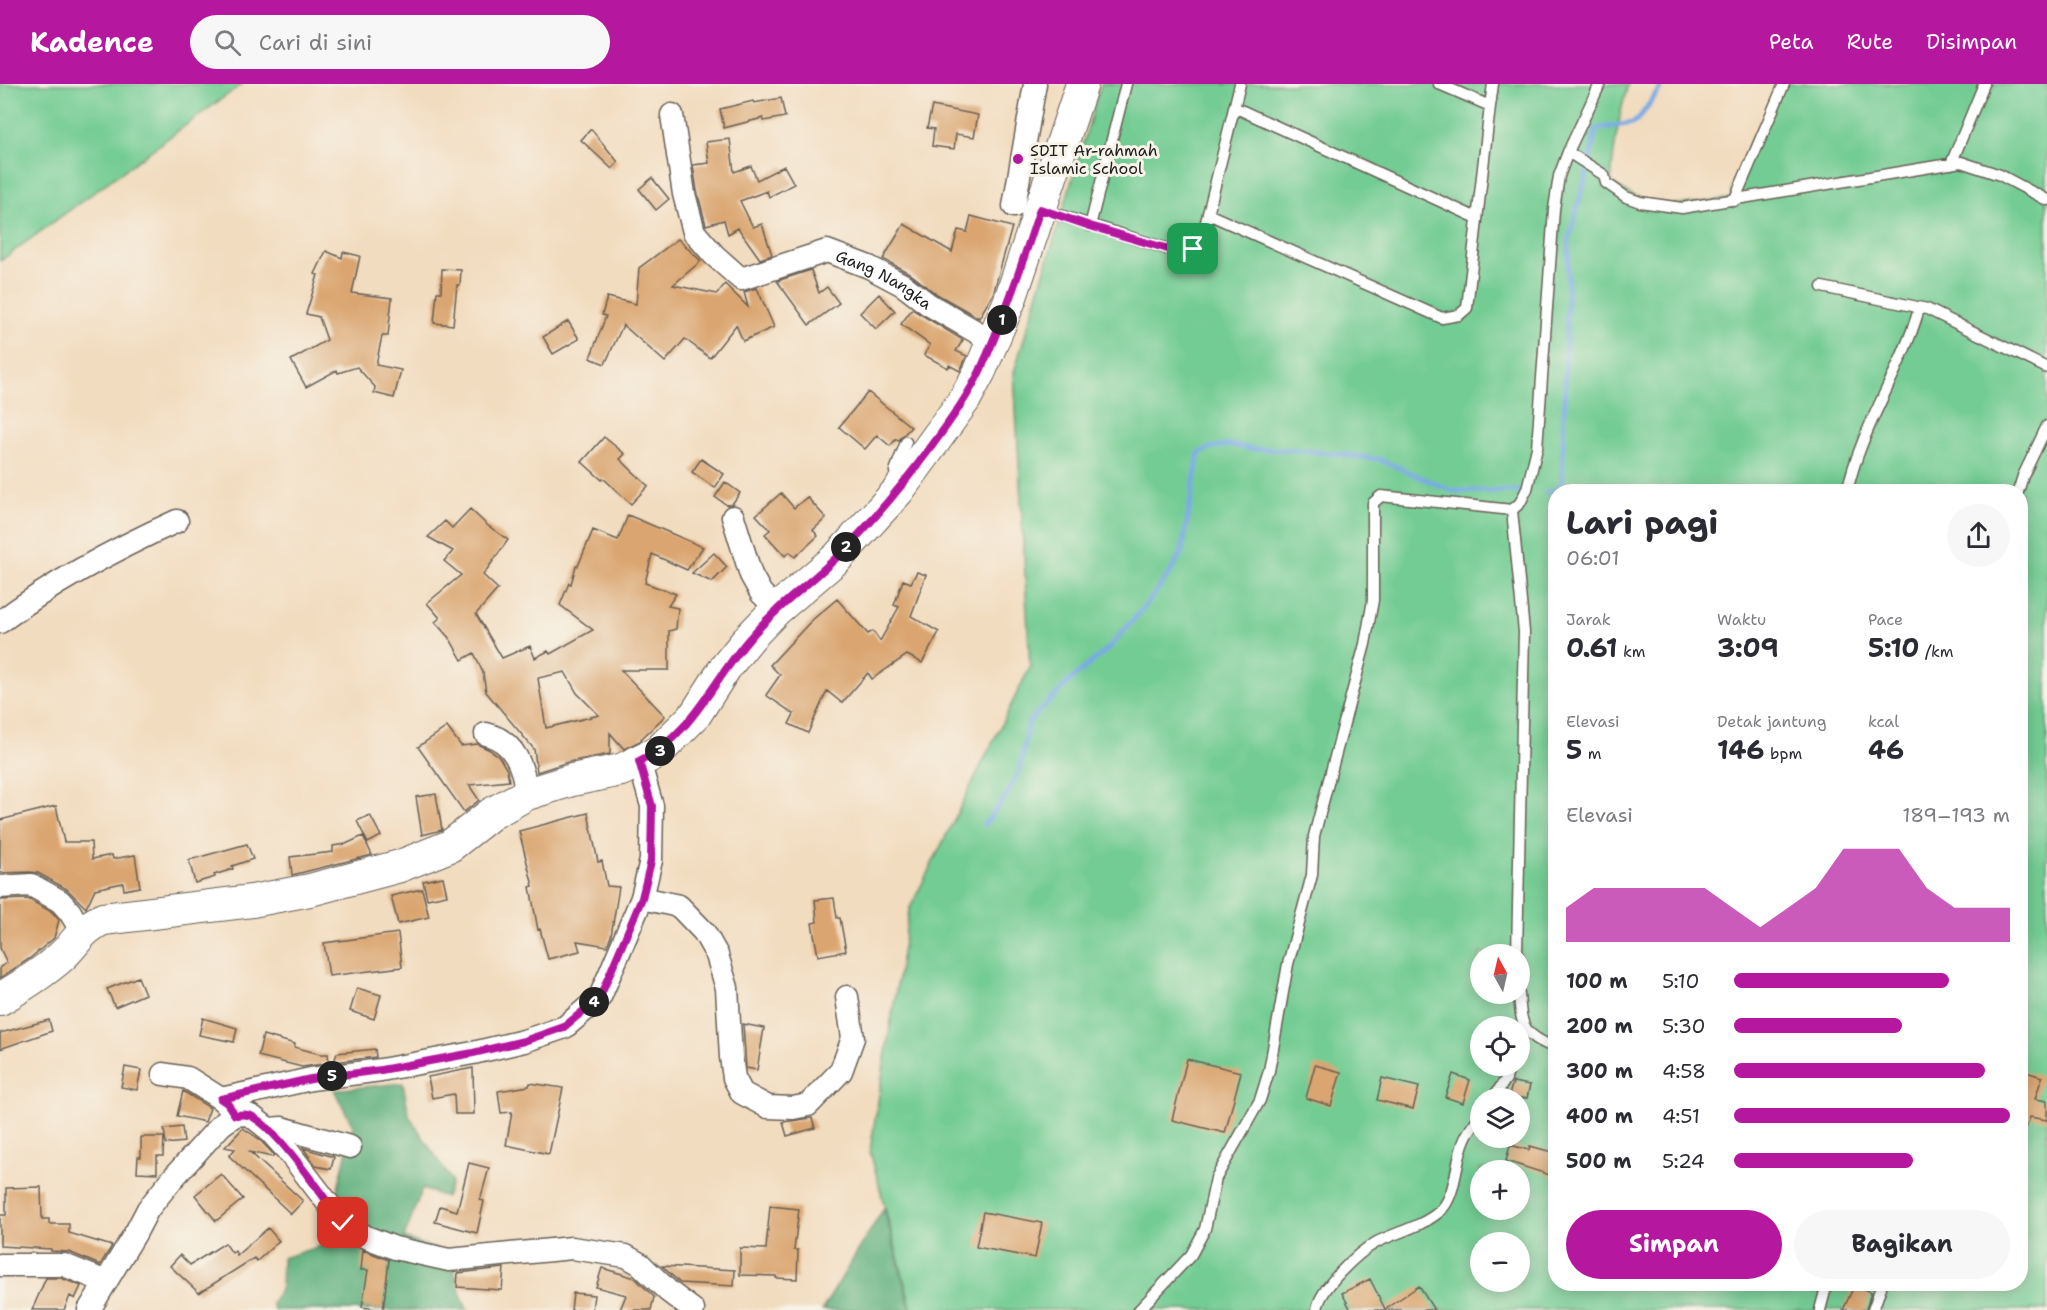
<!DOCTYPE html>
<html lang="id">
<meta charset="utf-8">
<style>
body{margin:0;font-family:"Shantell Sans",sans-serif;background:#f7f7f7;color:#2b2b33;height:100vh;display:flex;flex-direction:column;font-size:22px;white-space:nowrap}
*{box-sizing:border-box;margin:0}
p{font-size:20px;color:#7c7c81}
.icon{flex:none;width:33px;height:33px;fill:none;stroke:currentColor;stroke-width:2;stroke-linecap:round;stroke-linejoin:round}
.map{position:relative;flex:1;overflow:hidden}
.details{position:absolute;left:1548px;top:400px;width:480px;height:807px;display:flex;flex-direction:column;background:#fff;border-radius:24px;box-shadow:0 3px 15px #0003}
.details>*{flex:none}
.needle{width:39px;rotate:352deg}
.controls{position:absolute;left:1470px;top:860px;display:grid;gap:12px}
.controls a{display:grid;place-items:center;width:60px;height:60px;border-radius:50%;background:#fff;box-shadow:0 3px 15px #0003;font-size:30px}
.pin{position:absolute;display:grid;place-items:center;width:51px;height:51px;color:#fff;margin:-26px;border-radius:12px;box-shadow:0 3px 9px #0006}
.km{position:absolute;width:30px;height:30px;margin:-15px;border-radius:50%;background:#222;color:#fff;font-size:16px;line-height:30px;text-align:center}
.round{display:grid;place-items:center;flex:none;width:63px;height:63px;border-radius:32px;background:#f7f7f7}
.head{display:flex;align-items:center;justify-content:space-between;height:102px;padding:0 18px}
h1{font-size:33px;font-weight:700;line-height:45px}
.metrics{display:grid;grid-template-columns:repeat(3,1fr);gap:9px;height:102px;padding:6px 18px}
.metrics div{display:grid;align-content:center}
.metrics b{font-size:26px;font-weight:700}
.metrics small{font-size:16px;font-weight:400}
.metrics p{font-size:16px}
.chart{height:168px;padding:12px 18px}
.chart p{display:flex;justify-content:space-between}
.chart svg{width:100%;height:108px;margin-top:6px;fill:#b5179e;opacity:.7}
.cta{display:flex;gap:12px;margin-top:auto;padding:12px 18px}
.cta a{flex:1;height:69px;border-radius:36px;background:#b5179e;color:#fff;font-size:24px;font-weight:700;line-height:69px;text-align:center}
.cta a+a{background:#f7f7f7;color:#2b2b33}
ul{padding:0 18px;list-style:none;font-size:20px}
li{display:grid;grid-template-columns:96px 72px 1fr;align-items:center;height:45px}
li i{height:15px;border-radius:8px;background:#b5179e}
header{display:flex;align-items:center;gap:36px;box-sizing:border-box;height:84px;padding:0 30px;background:#b5179e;color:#fff}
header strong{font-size:28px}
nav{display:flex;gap:33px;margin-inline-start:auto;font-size:21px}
.search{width:420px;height:54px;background:#f7f7f7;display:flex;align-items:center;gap:15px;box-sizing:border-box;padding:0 21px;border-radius:33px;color:#7c7c81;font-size:22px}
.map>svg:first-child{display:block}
</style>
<header>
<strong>Kadence</strong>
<div class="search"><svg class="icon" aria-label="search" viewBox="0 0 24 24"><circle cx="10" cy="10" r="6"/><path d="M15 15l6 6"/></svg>Cari di sini</div>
<nav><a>Peta</a><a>Rute</a><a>Disimpan</a></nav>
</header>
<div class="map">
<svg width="2047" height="1226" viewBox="0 0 2047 1226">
<rect width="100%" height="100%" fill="#f7f3e8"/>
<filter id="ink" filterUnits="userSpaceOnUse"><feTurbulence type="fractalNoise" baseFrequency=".0167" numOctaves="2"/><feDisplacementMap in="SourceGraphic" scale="12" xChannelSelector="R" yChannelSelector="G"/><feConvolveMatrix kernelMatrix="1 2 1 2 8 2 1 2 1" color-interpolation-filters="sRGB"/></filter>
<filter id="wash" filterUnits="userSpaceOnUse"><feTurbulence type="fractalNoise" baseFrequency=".008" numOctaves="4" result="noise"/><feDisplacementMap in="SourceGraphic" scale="24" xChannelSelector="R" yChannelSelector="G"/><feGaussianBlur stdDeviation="1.35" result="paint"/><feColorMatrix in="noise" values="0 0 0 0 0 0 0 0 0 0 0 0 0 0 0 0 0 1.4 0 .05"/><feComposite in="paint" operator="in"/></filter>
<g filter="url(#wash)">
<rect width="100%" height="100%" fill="#f2dcbf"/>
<path fill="#73cc93" stroke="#487458" stroke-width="1.5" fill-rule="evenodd" d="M 0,0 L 242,0 L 0,177 Z
M 1101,0 L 1628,0 C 1619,32 1613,64 1611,98 C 1652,129 1685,120 1733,114 L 1731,108 L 1751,56 L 1785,0 L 2047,0 L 2047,1226 L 912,1226 L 870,1067 L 909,826 L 1030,583 L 1014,288 ZM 1556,408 L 2020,408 L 2020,1200 L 1556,1200 ZM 1480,870 L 1520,870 L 1520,909 L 1480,909 ZM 1480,942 L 1520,942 L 1520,981 L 1480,981 ZM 1480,1014 L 1520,1014 L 1520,1053 L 1480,1053 ZM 1480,1086 L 1520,1086 L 1520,1125 L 1480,1125 ZM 1480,1158 L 1520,1158 L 1520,1197 L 1480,1197 Z"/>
<path fill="#5eb07d" stroke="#3d664c" stroke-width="1.5" d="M 403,999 L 409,1032 L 452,1097 L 446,1113 L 422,1105 L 404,1154 L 459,1174 L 454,1187 L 463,1217 L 468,1226 L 274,1226 L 272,1219 L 281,1203 L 282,1174 L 324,1161 L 353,1042 L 334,1006 Z
M 884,1124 L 911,1226 L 822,1226 Z"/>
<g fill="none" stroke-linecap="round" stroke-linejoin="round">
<path stroke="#79aae4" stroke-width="5" d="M 1546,408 L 1558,406 L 1562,396 L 1569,155 L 1589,81 L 1596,45 L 1633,39 L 1640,33 L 1663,0
M 984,741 L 1007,711 L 1020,685 L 1029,637 L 1073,594 L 1109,564 L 1146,521 L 1172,486 L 1182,467 L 1199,369 L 1213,363 L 1231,361 L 1252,365 L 1297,366 L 1338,370 L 1378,375 L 1453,407 L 1525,407"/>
</g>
<g id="blocks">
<path fill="#daa56f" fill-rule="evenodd" d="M 781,14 L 785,33 L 764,37 L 763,34 L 724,44 L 720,25 L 753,17 L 754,19 Z
M 932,22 L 978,31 L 974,53 L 956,50 L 954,65 L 932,62 L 934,45 L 927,44 Z
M 591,45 L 618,78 L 612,85 L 581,56 Z
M 730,55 L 734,88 L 751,82 L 757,96 L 784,82 L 794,100 L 769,113 L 767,107 L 740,117 L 753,143 L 762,140 L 772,171 L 760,175 L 738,144 L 728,150 L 724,136 L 706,141 L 697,107 L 693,81 L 709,79 L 706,58 Z
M 652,94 L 669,115 L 656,126 L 639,105 Z
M 971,132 L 1012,143 L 993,210 L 979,234 L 935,209 L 909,189 L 883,175 L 904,140 L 952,168 L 958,146 L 967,148 Z
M 678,155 L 701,177 L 673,201 L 717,210 L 725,200 L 748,223 L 744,208 L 757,204 L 774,243 L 743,257 L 736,241 L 710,274 L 685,255 L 665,278 L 623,241 L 605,280 L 590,274 L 606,232 L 602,231 L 607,213 L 636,220 L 639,184 Z
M 326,167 L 342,174 L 343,168 L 360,172 L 352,209 L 392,214 L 388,252 L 382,252 L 376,281 L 401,286 L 394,314 L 374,309 L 375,303 L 357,283 L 338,289 L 337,286 L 306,303 L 291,276 L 327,256 L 319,233 L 306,230 L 318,191 L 315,190 Z
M 442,185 L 461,186 L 460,201 L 457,201 L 453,241 L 434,239 L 437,208 L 441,208 Z
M 811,186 L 819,209 L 827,203 L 839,219 L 809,241 L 777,197 Z
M 879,210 L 895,227 L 876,245 L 860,229 Z
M 912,225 L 963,256 L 956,267 L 967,272 L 960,287 L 949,281 L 948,284 L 924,271 L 930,261 L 901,240 Z
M 568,237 L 579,255 L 553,270 L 543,253 Z
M 868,308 L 911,343 L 898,357 L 896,355 L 890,362 L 877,351 L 865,365 L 839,343 Z
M 604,353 L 625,370 L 620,375 L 648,402 L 631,420 L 603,394 L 602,396 L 582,378 Z
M 701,375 L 724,390 L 715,404 L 692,388 Z
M 725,398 L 740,409 L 732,420 L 727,421 L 715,413 Z
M 781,409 L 794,424 L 807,413 L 826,434 L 813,446 L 818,452 L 795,473 L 790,468 L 785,472 L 765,450 L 770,446 L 756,431 Z
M 470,425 L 487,441 L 508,456 L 483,491 L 498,505 L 476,530 L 502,574 L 530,562 L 535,574 L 548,567 L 550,570 L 593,546 L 560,521 L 569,499 L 571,500 L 576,482 L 578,482 L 593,446 L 618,456 L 628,431 L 703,463 L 687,486 L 652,470 L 645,499 L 676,510 L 668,522 L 678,524 L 676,545 L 669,547 L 669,586 L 621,586 L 665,632 L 641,655 L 642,656 L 624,665 L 610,649 L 610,670 L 568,678 L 537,688 L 534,665 L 486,608 L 483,589 L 474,569 L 462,576 L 450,555 L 435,538 L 440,534 L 427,519 L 461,491 L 444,477 L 453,467 L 428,453 L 445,437 L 452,444 ZM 565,588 L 577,609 L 599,631 L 546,644 L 538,594 Z
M 714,469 L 727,483 L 712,498 L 692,489 Z
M 917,488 L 926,491 L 911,532 L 939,548 L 922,579 L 907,571 L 872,595 L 868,589 L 842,619 L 827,607 L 808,649 L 789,640 L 794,630 L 766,611 L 780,591 L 770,581 L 811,537 L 837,515 L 868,550 L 873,547 L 880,557 L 899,523 L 894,521 L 903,496 L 911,499 Z
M 447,643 L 461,662 L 477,660 L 490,666 L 500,674 L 507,686 L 509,697 L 469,701 L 479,716 L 464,728 L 418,663 Z
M 436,710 L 442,746 L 422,751 L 416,713 Z
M 56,722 L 64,758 L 91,758 L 92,775 L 112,771 L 113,775 L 135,771 L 140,803 L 124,806 L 123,799 L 95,805 L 86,824 L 67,805 L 38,789 L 30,788 L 0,789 L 0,736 Z
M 588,729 L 598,778 L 602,777 L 607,802 L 619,803 L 611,852 L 607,862 L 577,857 L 580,867 L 548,875 L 540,845 L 538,846 L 530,803 L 533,802 L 519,747 Z
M 370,731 L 381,752 L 368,759 L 357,737 Z
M 363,752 L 372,771 L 292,791 L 290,773 L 333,768 L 333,762 L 346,760 Z
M 247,760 L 253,775 L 232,782 L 233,785 L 214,791 L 215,793 L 195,799 L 189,776 Z
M 443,793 L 447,811 L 427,815 L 423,797 Z
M 422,805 L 429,833 L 398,840 L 391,812 Z
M 834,814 L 837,834 L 840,834 L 846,867 L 818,872 L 812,839 L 817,838 L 815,816 Z
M 28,815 L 52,828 L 59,836 L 54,854 L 29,875 L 0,894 L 0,883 L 7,879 L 0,864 L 0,816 Z
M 398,849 L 402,883 L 329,892 L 324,859 Z
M 138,893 L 145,910 L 115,923 L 107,905 Z
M 357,904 L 381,911 L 374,935 L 350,927 Z
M 203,934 L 237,944 L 234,958 L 199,951 Z
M 49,936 L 52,947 L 0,965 L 0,949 Z
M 743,940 L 764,944 L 757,986 L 746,984 Z
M 263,951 L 295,960 L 294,963 L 320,970 L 328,970 L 329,979 L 302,983 L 258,972 Z
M 375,965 L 376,973 L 334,978 L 337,969 Z
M 1187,975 L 1241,988 L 1225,1049 L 1172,1036 Z
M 1315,981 L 1341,988 L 1331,1022 L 1306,1014 Z
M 125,983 L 141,986 L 137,1006 L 121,1003 Z
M 473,984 L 474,1030 L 455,1030 L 454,1010 L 432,1014 L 428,993 Z
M 2020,986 L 2042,993 L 2035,1015 L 2047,1017 L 2047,1036 L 2030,1033 L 2024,1050 L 2020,1050 Z
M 1453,990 L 1470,996 L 1463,1019 L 1445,1013 Z
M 1382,994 L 1419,1003 L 1413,1025 L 1377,1016 Z
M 1513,998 L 1530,1001 L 1527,1014 L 1508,1014 Z
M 530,999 L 563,1004 L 549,1070 L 506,1061 L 512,1028 L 501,1029 L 498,1007 L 529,1002 Z
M 183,1007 L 210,1024 L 205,1038 L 177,1032 Z
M 812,1034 L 815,1044 L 787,1052 L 783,1038 Z
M 182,1043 L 184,1058 L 166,1060 L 164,1045 Z
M 243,1044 L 259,1055 L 274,1071 L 272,1073 L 250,1068 L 303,1117 L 291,1130 L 229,1072 L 235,1065 L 225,1063 Z
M 141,1053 L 164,1053 L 163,1072 L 157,1072 L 157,1089 L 137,1088 L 138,1073 L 141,1073 Z
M 1510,1061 L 1529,1066 L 1530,1062 L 1556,1069 L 1556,1093 L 1506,1077 Z
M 303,1064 L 334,1073 L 331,1085 L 316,1082 Z
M 469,1079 L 489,1084 L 480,1116 L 484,1117 L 477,1149 L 435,1138 L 440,1122 L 457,1127 Z
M 221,1090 L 243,1115 L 216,1137 L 195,1111 Z
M 41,1103 L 42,1135 L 49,1135 L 49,1140 L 69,1140 L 69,1149 L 112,1162 L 100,1181 L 69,1168 L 51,1167 L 51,1165 L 0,1162 L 0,1131 L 6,1131 L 6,1104 Z
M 770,1122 L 799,1125 L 794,1166 L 798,1166 L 797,1195 L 776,1194 L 776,1192 L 740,1191 L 740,1164 L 766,1165 Z
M 983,1128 L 1042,1139 L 1035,1174 L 976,1163 Z
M 268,1144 L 279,1157 L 257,1177 L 254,1174 L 199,1209 L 170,1182 L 180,1171 L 190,1181 L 225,1159 L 232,1169 L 235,1167 L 237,1171 Z
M 363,1166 L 389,1176 L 383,1226 L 362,1223 L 368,1186 L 361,1186 Z
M 662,1182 L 735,1186 L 734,1202 L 680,1199 Z
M 504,1184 L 502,1206 L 457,1203 L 458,1189 Z
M 602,1184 L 635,1194 L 654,1213 L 651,1226 L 620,1226 L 626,1211 L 596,1203 Z
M 46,1194 L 61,1194 L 81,1202 L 75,1215 L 70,1212 L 64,1226 L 32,1226 Z
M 1370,1195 L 1385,1225 L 1419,1202 L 1434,1226 L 1351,1226 L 1342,1209 Z
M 1855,1200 L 1871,1208 L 1866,1226 L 1843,1226 Z
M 573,1209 L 594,1211 L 592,1226 L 571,1226 Z"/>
</g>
</g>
<g filter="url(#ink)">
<use href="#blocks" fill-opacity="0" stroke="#675f55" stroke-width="1.5"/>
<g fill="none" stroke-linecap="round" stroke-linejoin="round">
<defs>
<path id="service" d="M 1439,0 L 1490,22 L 1493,0
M 1234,23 L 1477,134
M 1568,68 L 1604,91 L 1606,99 L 1626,113 L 1640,118 L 1682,124 L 1961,78 L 2000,91 L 2047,116
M 1951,80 L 1984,0
M 1734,117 L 1784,0
M 1043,126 L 1168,165 C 1187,169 1190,169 1202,154 L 1240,0
M 1208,130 L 1442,234 L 1459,231 L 1467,224 L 1490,22
M 1090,142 L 1126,0
M 1822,203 L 1927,225 L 2047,284
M 896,395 L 895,387 L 906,358
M 1847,408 C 1861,343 1901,288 1919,225
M 2018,408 L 2023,392 L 2047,342
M 1517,870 L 1524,548 L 1512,426 L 1520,419 L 1527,405 L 1537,364 L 1554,125 L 1559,92 L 1568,68 L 1600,0
M 1519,909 C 1521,943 1523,951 1556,964
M 1493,1014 L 1506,995 L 1510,981
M 1139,1226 L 1191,1171 L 1205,1145 L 1216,1094 L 1260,1016 L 1269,987 L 1288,880 L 1312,791 L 1314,752 L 1365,560 L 1373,516 L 1373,419 L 1381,412 L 1512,426
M 1317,1226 C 1319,1205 1358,1168 1377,1158 C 1397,1148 1421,1143 1439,1128 C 1457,1113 1455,1076 1465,1055 C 1468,1047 1475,1039 1480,1032
M 1820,1226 L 1827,1200
M 1873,1226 L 1882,1200"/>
<g id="minor">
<path id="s1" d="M 672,31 L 684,110 L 694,148 L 714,171 L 741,195 L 827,167 L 869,183 L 903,201 L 928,220 L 992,257"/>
<path d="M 1014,122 L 1035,0"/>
<path d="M 733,433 L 751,491 L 761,509 L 777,525"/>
<path d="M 0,538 C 55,497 115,465 177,437"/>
<path d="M 486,650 C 515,657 523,683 527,710"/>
<path d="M 0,803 L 31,801 L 60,817 L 70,828 L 82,848"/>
<path d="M 642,814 L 679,822 L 704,848 L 717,871 L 727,904 L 731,973 L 734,994 L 742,1009 L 768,1023 L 793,1024 L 808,1021 L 841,987 L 853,954 L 847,913"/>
<path d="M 163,990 L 188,994 L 221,1015 L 231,1025"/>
<path d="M 221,1015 L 311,995 L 381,986 L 473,969 L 524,957 L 565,943 L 600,913 L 642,814 L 651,776 L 652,722 L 639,677"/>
<path d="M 268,1045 L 282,1044 L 350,1063"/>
<path d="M 0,1181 L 64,1181 L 106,1198"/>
<path d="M 89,1226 L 136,1148 L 148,1125 L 173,1094 L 221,1041 L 235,1031 L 246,1030 L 253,1033 L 268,1045 L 287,1066 L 343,1139 L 366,1153 L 395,1164 L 449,1176 L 572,1164 L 626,1172 L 640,1180 L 668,1207 L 693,1226"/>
</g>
<path id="secondary" d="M 0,915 C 22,902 43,889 62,872 C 78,857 81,845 103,835 L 252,817 L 310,806 L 400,782 L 450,762 L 491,730 L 527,710 L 572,696 L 621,686 L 658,668 L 695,631 L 725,584 L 750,553 L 777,525 L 837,474 L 898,407 L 965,315 L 980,287 L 1010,216 L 1082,0"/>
</defs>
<use href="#service" stroke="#675f55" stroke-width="13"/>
<use href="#minor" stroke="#675f55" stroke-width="25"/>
<use href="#secondary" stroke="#675f55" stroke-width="34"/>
<use href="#service" stroke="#fff" stroke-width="10"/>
<use href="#minor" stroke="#fff" stroke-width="22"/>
<use href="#secondary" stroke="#fff" stroke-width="32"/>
</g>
</g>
<g fill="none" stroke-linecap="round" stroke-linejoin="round" filter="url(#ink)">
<defs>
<path id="route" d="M 343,1139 C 322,1112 280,1048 253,1033 C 247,1029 241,1031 235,1031 L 227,1019 L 221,1015 L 311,995 L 381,986 L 473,969 L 524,957 L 564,943 L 600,913 L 642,814 L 651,777 L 652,722 L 639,677 C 692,652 713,596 750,554 C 776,523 808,501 836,474 C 871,440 902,402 931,363 C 949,339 967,314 980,287 C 1004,235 1022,180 1040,125 L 1090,142 L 1168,165 L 1183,169 L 1193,165"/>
</defs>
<use href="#route" stroke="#fff" stroke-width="12"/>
<use href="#route" stroke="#b5179e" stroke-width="8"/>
</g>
<circle fill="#b5179e" stroke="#f7f3e8" stroke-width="2" cx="1018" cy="75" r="6"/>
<g text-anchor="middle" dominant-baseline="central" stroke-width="6" stroke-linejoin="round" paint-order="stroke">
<g font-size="16" fill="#1c1c1c" stroke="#f7f3e8" text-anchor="start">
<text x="1030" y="66">SDIT Ar-rahmah<tspan x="1030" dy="18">Islamic School</tspan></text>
</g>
<g font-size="16" fill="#1c1c1c" stroke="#f7f3e8">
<text stroke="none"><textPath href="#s1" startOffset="340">Gang Nangka</textPath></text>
</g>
</g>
</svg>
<div class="controls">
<a><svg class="needle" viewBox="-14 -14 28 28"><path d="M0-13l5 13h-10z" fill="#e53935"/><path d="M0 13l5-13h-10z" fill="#7c7c81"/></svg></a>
<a><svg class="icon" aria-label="locate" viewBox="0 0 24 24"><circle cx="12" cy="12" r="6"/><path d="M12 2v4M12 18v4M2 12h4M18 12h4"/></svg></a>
<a><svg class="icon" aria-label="layers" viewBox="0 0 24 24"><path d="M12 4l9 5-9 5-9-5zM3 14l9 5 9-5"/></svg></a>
<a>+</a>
<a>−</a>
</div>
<div class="pin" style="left:1193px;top:165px;background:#1e9e55"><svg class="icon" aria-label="arrive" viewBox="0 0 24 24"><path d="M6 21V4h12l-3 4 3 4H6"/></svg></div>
<div class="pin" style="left:343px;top:1139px;background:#d93025"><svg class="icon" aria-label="check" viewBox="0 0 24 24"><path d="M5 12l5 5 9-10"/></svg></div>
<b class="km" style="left:1002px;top:236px">1</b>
<b class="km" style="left:846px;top:463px">2</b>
<b class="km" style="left:660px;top:667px">3</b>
<b class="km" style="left:594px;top:918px">4</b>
<b class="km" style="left:332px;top:992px">5</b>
<section class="details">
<div class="head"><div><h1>Lari pagi</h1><p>06:01</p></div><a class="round"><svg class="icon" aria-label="share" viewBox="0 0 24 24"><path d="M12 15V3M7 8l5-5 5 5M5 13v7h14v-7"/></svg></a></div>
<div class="metrics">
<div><p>Jarak</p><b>0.61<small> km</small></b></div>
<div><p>Waktu</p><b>3:09</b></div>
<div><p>Pace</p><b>5:10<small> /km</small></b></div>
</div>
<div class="metrics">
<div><p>Elevasi</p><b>5<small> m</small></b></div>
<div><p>Detak jantung</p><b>146<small> bpm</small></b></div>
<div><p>kcal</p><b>46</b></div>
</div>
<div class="chart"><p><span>Elevasi</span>189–193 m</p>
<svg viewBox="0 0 160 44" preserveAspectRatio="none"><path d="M0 44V30L10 22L20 22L30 22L40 22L50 22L60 30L70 38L80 30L90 22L100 6L110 6L120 6L130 22L140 30L150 30L160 30V44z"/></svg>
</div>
<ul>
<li><b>100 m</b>5:10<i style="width:78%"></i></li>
<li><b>200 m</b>5:30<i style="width:61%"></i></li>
<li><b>300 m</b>4:58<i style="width:91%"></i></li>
<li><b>400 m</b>4:51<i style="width:100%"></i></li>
<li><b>500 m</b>5:24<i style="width:65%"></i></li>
</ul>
<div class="cta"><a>Simpan</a><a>Bagikan</a></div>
</section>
</div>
